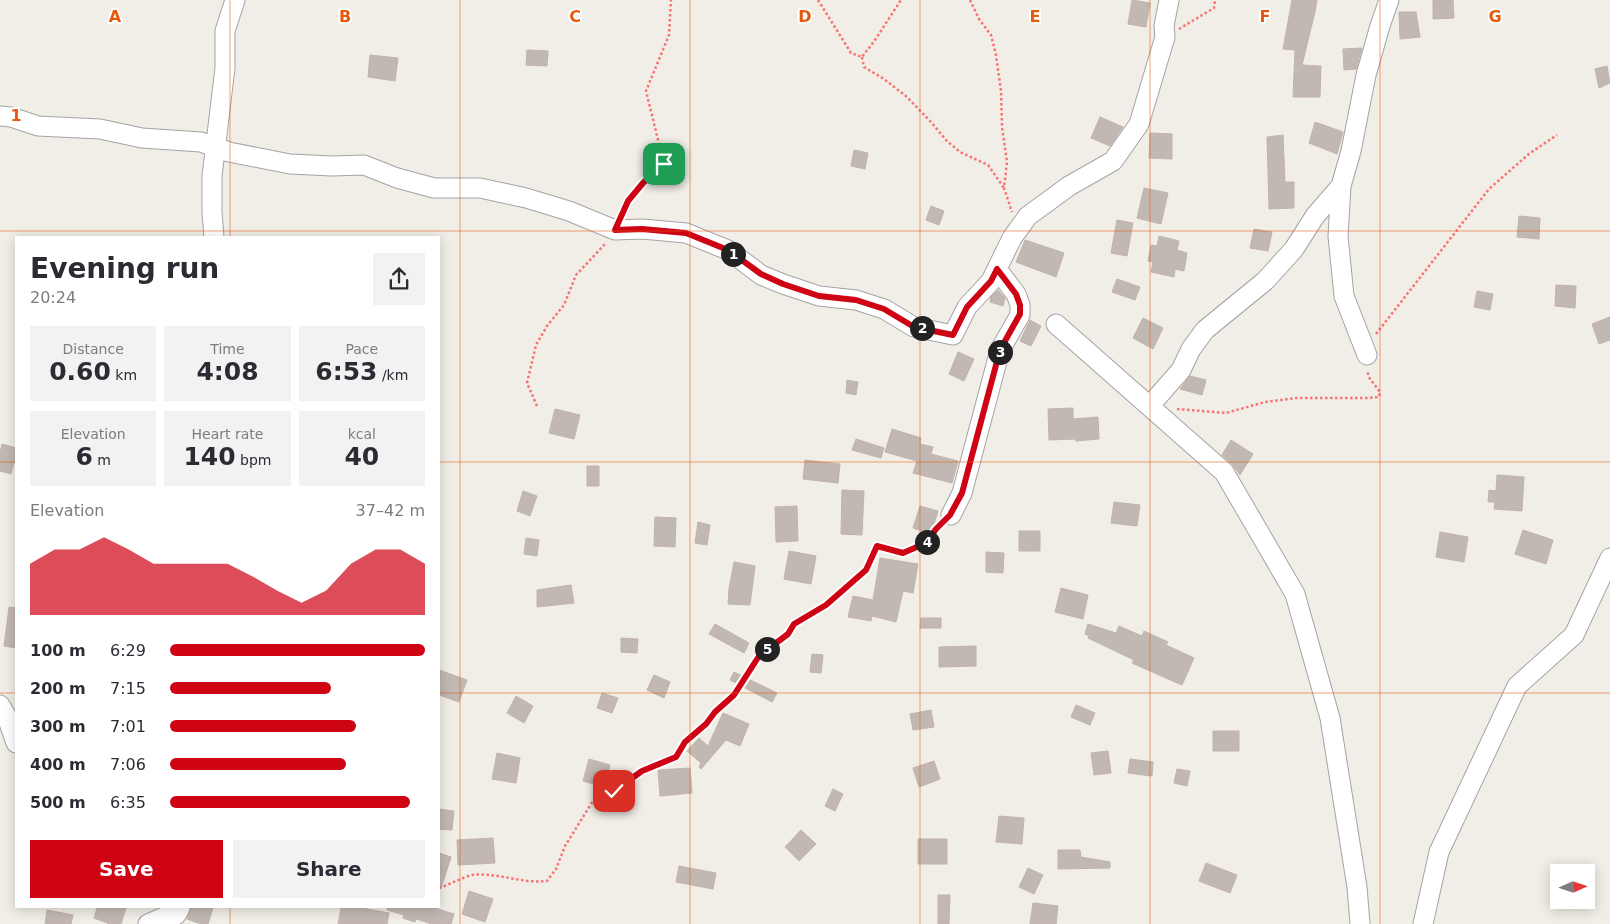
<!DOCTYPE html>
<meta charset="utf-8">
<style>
body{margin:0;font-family:"DejaVu Sans",sans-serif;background:#f2f2f3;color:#2b2b33;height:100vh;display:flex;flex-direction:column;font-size:19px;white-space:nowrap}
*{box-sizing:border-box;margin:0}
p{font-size:16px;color:#7c7c81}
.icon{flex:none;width:28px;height:28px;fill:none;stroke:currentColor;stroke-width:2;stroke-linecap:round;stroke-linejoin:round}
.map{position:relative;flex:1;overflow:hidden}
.drawer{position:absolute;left:15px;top:236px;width:425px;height:672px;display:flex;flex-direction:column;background:#fff;border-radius:0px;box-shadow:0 2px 12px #0003}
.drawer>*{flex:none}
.needle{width:32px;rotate:87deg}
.tools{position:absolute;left:1550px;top:864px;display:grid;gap:10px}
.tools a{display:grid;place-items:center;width:45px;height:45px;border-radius:0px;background:#fff;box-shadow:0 2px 12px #0003;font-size:25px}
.pin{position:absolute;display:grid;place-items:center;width:42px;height:42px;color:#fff;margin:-21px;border-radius:10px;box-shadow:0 2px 8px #0006}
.km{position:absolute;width:25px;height:25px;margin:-12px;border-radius:50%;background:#222;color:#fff;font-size:14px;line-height:25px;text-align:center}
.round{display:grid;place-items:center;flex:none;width:52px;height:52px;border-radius:0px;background:#f2f2f3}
.headline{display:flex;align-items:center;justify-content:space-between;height:85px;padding:0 15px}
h1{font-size:28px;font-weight:800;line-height:38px}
.stats{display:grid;grid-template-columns:repeat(3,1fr);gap:8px;height:85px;padding:5px 15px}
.stats div{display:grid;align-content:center;border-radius:0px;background:#f2f2f3;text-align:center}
.stats b{font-size:25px;font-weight:800}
.stats small{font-size:14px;font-weight:400}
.stats p{font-size:14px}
.chart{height:140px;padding:10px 15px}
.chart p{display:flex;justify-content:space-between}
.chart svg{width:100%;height:90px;margin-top:5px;fill:#ce0314;opacity:.7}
.action{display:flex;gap:10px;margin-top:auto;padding:10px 15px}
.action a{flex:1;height:58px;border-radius:0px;background:#ce0314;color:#fff;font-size:20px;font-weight:800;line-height:58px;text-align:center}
.action a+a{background:#f2f2f3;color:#2b2b33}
ul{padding:0 15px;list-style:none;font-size:16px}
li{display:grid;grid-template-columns:80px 60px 1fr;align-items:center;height:38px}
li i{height:12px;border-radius:6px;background:#ce0314}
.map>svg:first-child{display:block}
</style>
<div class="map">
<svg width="1610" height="924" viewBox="0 0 1610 924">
<rect width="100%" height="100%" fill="#f1ede7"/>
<path fill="#c2b8b3" stroke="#c2b2aa" d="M 1132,0 L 1150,3 L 1146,27 L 1128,24 Z
M 1292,0 L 1317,0 L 1315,12 L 1302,65 L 1321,66 L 1320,97 L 1293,97 L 1295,50 L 1283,49 Z
M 1433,0 L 1453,0 L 1454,18 L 1433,19 Z
M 1399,12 L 1416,12 L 1420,37 L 1400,39 Z
M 1362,48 L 1356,69 L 1344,70 L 1343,49 Z
M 527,50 L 548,51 L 547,66 L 526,65 Z
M 370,55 L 398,58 L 395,81 L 368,77 Z
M 1607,66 L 1610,83 L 1599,88 L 1595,69 Z
M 1100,117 L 1123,127 L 1110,146 L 1091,138 Z
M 1315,122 L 1343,132 L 1337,154 L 1309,143 Z
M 1150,133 L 1172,134 L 1172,159 L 1149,158 Z
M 1283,135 L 1285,182 L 1294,182 L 1294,208 L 1269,209 L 1267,137 Z
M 854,150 L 868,153 L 865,169 L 851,166 Z
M 1144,188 L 1168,193 L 1161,224 L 1137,218 Z
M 931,206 L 944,211 L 939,225 L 926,220 Z
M 1519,216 L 1540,218 L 1539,239 L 1517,237 Z
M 1117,220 L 1133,223 L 1127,256 L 1111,253 Z
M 1254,229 L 1272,232 L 1268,251 L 1250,248 Z
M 1159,236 L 1179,241 L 1177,250 L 1187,253 L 1184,271 L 1175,269 L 1174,277 L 1151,272 L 1153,262 L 1148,261 L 1151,245 L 1157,246 Z
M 1025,240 L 1064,253 L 1056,277 L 1016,262 Z
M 1117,279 L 1140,287 L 1135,300 L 1112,292 Z
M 1556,285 L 1576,286 L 1575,308 L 1555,306 Z
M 998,290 L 1005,298 L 1003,306 L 990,302 L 991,297 Z
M 1477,291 L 1493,294 L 1490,310 L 1474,307 Z
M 1610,317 L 1610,340 L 1599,344 L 1592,324 Z
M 1143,318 L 1163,328 L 1153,349 L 1133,338 Z
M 1030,320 L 1041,326 L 1031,346 L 1020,341 Z
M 958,352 L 974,359 L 964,381 L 949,374 Z
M 1190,376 L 1206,380 L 1202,395 L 1180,389 Z
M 847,380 L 858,382 L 856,395 L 846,393 Z
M 1073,408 L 1073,419 L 1098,417 L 1099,439 L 1076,441 L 1075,439 L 1049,440 L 1048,409 Z
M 555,409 L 580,415 L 574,439 L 549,433 Z
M 892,429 L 921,438 L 920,444 L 933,447 L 931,454 L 958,461 L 952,483 L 913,473 L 917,461 L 885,452 Z
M 856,439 L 884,448 L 881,458 L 852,450 Z
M 1231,440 L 1253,454 L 1240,475 L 1232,464 L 1222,455 Z
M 2,444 L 16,448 L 16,455 L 11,474 L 0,471 L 0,453 Z
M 805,460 L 840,464 L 838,483 L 803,479 Z
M 587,466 L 599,466 L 599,486 L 587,486 Z
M 1497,475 L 1524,477 L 1522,511 L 1494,509 L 1495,502 L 1488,502 L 1489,490 L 1496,491 Z
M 842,490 L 864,491 L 862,535 L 841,534 Z
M 523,491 L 537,496 L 530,516 L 517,511 Z
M 1114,502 L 1140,505 L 1137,526 L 1111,523 Z
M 797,506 L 798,541 L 776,542 L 775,507 Z
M 920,506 L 938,511 L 931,534 L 913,528 Z
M 655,517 L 676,518 L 675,547 L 654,546 Z
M 698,522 L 710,525 L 707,545 L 695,543 Z
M 1523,530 L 1553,540 L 1546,564 L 1515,554 Z
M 1019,531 L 1040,531 L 1040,551 L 1019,551 Z
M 1440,532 L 1468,537 L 1464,562 L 1436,557 Z
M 526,538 L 539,540 L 537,556 L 524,554 Z
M 789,551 L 816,556 L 811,584 L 784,579 Z
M 986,552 L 1004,553 L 1003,573 L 986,572 Z
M 880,558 L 918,564 L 913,593 L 903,591 L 896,622 L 872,616 L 871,621 L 848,617 L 853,596 L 873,600 Z
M 734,562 L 755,566 L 750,605 L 728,604 L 729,589 Z
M 571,585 L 574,603 L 537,607 L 537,590 Z
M 1061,588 L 1088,595 L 1083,619 L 1055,612 Z
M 9,607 L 16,608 L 16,648 L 4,646 Z
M 921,618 L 941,618 L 941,628 L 920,628 Z
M 715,624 L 749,643 L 744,653 L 709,634 Z
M 1088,624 L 1116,633 L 1119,626 L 1142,636 L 1144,631 L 1168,642 L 1166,645 L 1194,658 L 1182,685 L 1132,663 L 1134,660 L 1088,638 L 1089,636 L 1085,634 Z
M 621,638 L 638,639 L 637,653 L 621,652 Z
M 976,646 L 976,666 L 939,667 L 939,647 Z
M 812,654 L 823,655 L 821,673 L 810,672 Z
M 439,670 L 467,680 L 459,702 L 439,695 Z
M 734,672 L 777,693 L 772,702 L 730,680 Z
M 654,675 L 670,682 L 664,698 L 647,690 Z
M 602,693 L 618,698 L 612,713 L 597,708 Z
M 516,696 L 533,706 L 524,723 L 507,713 Z
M 1076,705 L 1095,713 L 1090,725 L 1071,717 Z
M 931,710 L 934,727 L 913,730 L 910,714 Z
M 723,713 L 749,724 L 740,746 L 726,740 L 701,769 L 699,767 L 701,763 L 687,751 L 699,738 L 708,746 Z
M 1213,731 L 1239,731 L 1239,751 L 1213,751 Z
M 1108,751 L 1111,773 L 1094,775 L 1091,753 Z
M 497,753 L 520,758 L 516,783 L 492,779 Z
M 589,759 L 610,765 L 604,787 L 583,781 Z
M 1130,759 L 1153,762 L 1152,776 L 1128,773 Z
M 934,761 L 940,779 L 919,787 L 913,768 Z
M 690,768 L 692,793 L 660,796 L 658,770 Z
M 1177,769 L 1190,771 L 1187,786 L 1174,783 Z
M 833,789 L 843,794 L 835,811 L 825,806 Z
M 439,809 L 454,811 L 452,830 L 439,829 Z
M 999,816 L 1024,818 L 1022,844 L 996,842 Z
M 801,830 L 816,844 L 799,861 L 785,847 Z
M 493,838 L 495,863 L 458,865 L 457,840 Z
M 918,839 L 947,839 L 947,864 L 918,864 Z
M 1058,850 L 1080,850 L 1081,857 L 1110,862 L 1110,868 L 1058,869 Z
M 439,853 L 451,857 L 441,888 L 439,887 Z
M 1206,863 L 1237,875 L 1230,893 L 1199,881 Z
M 679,866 L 716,873 L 713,889 L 676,882 Z
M 1028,868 L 1043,875 L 1034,894 L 1019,887 Z
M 469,891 L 493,899 L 485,922 L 462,914 Z
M 938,895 L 950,895 L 949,924 L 938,924 Z
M 1033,903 L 1058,906 L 1056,924 L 1030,924 Z
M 97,908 L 126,908 L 121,924 L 110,924 L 94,918 Z
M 191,908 L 213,908 L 208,924 L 201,924 L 187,919 Z
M 341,908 L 362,908 L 389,913 L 387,924 L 338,924 Z
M 387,908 L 435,908 L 454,914 L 451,924 L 432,924 L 416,919 L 415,922 L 403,918 L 404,915 L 387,910 Z
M 47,910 L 73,915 L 71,924 L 45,924 Z"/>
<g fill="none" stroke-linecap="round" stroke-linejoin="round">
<defs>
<path id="minor" d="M 0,116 L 11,117 L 38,126 L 100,129 L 142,138 L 201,142 L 229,152 L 290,164 L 332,166 L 364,165 L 397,178 L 434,188 L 480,188 L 526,198 L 569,211 L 615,230 L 642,229 L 686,233 L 728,250 L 761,275 L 783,284 L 819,296 L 856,300 L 884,309 L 914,327 L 953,335 L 967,307 L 991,281 L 1012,238 L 1028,216 L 1069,186 L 1113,161 L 1139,124 L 1165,37 L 1164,26 L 1169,0
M 214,238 L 212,212 L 212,176 L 225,68 L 225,31 L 235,0
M 1056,324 L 1224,472 L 1295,594 L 1330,718 L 1357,887 L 1360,924
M 1367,355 L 1344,296 L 1338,236 L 1341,186 L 1351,151 L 1366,75 L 1380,26 L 1389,0
M 1153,402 L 1181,370 L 1191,349 L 1205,330 L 1265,281 L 1294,249 L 1315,216 L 1341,186
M 951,515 L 962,493 L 1000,350 L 1020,315 L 1020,305 L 1016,294 L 997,269
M 0,705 L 7,717 L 16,743
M 148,924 L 169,915 L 176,915 L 180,908
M 1423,924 L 1439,852 L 1517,686 L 1574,635 L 1610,558"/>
</defs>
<use href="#minor" stroke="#a4a4a4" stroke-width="21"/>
<path stroke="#f87371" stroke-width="2.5" stroke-dasharray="2.5 2.5" stroke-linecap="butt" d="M 818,0 L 851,53 L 862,57 L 875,40 L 901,0
M 970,0 L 979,19 L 991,35 L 996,55 L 1001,91 L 1002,127 L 1007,162 L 1004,188 L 1012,212
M 1179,29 L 1214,8 L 1215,0
M 862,57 L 864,67 L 884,79 L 907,97 L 931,122 L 946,140 L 960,152 L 988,165 L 1004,188
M 622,214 C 632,193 647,179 664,164 L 646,91 L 669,35 L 671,0
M 1376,334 L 1489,189 L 1530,153 L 1557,135
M 537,406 L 527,383 L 536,345 L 547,326 L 564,305 L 576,275 L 606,243
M 1177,409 L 1226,413 L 1265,402 L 1296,398 L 1367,398 L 1379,397 L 1380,392 L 1368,376 L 1368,371
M 439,888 C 449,885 463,877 472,875 C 498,872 521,884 547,881 L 556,869 L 565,846 L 596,796 L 614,791 L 642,771 L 676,757 L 685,742 L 706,724 L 715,712 L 734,695 L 759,656 L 788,634 L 794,624 L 826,605 L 866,570 L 877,546 L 903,553 L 926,543 L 940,525"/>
<use href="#minor" stroke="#fff" stroke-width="19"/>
</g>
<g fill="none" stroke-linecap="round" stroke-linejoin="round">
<defs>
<path id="route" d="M 614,791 L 642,771 L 676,757 L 685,742 L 706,724 L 715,712 L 734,695 L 759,656 L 788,634 L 794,624 L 826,605 L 866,570 L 877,546 L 903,553 L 926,543 L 936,529 L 950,515 L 962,493 L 1000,350 L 1020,314 L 1020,305 L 1016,294 L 997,269 L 991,281 L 967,307 L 953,335 L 914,327 L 884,309 L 856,300 L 819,296 L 783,284 L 761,274 L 728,250 L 686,233 L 642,229 L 615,230 L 628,201 L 643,183 L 664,164"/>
</defs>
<use href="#route" stroke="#fff" stroke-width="10"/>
<use href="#route" stroke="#ce0314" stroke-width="6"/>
</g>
<path fill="none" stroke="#e8590c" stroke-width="1" stroke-opacity="0.55" d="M 230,0 L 230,238M 460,0 L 460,924M 690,0 L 690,924M 920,0 L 920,924M 1150,0 L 1150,924M 1380,0 L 1380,924M 0,231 L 1610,231M 0,462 L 16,462M 439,462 L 1610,462M 0,693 L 16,693M 439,693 L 1610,693M 230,908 L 230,924"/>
<g font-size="16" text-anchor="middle" font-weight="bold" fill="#e8590c" stroke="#fff" stroke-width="4" stroke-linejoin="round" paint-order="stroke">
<text x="115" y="22">A</text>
<text x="345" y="22">B</text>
<text x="575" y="22">C</text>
<text x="805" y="22">D</text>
<text x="1035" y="22">E</text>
<text x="1265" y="22">F</text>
<text x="1495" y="22">G</text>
<text x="16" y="121">1</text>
</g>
</svg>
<div class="tools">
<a><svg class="needle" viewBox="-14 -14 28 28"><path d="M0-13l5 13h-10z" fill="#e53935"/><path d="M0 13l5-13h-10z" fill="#7c7c81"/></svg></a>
</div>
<div class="pin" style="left:664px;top:164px;background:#1e9e55"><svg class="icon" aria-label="arrive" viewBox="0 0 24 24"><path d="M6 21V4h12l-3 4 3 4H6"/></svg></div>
<div class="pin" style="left:614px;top:791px;background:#d93025"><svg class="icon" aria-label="check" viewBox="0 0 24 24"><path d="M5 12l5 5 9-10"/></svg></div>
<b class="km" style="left:733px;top:254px">1</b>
<b class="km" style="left:922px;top:328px">2</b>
<b class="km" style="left:1000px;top:352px">3</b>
<b class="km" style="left:927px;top:542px">4</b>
<b class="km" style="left:767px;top:649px">5</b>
<section class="drawer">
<div class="headline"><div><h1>Evening run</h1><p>20:24</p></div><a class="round"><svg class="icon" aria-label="share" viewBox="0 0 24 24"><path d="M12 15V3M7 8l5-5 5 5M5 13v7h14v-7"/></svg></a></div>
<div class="stats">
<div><p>Distance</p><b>0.60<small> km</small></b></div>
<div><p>Time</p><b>4:08</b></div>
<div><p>Pace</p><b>6:53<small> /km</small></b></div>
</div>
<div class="stats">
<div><p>Elevation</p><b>6<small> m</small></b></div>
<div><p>Heart rate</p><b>140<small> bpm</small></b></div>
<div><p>kcal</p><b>40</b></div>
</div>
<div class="chart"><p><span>Elevation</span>37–42 m</p>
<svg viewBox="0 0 160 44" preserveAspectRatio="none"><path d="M0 44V19L10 12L20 12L30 6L40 12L50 19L60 19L70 19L80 19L90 25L100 32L110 38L120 32L130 19L140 12L150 12L160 19V44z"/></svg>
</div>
<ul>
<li><b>100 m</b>6:29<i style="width:100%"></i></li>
<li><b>200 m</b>7:15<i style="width:63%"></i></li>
<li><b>300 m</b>7:01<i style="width:73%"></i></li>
<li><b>400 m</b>7:06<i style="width:69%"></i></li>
<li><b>500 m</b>6:35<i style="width:94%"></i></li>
</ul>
<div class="action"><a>Save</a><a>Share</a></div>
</section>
</div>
